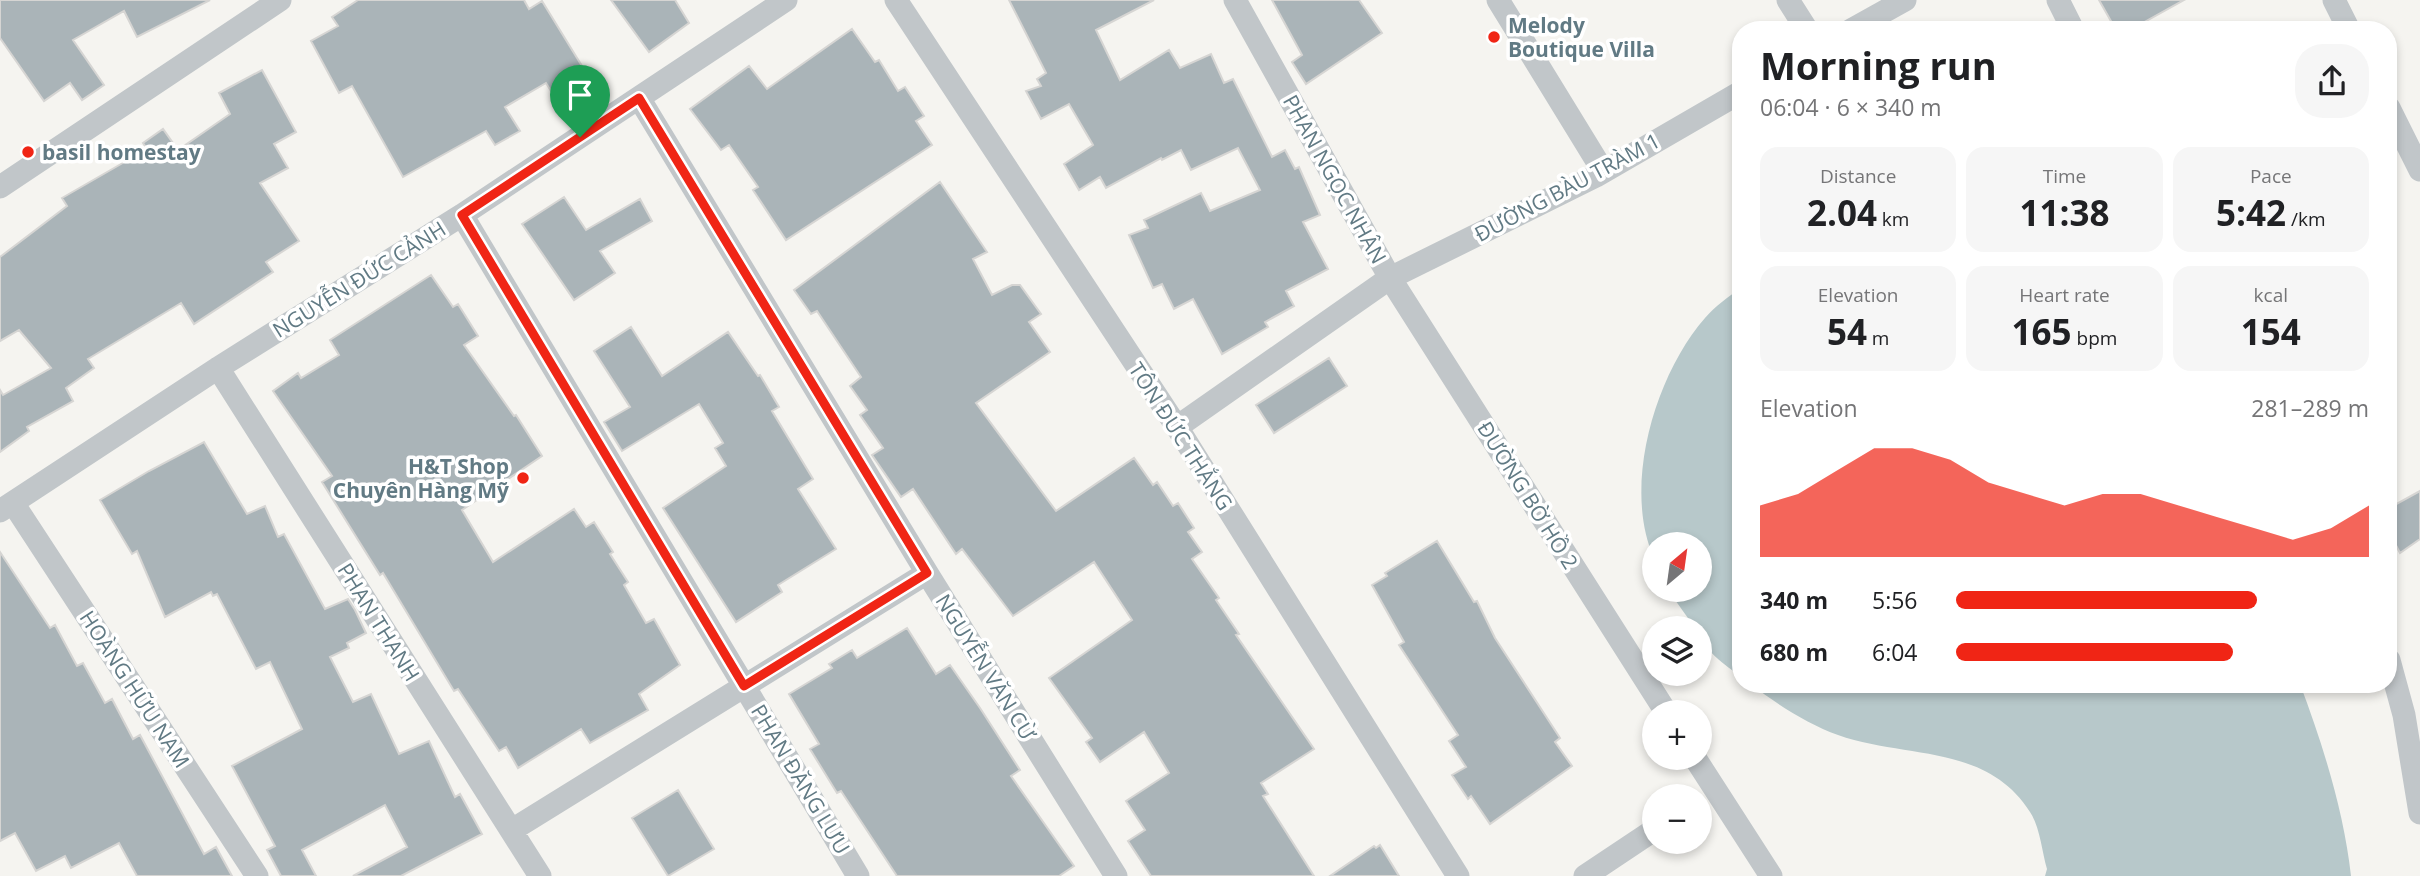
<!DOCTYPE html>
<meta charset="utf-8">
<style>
body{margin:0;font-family:"Open Sans",sans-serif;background:#f6f6f6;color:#202124;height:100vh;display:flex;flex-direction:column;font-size:26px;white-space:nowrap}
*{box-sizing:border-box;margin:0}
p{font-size:23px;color:#757577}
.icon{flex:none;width:38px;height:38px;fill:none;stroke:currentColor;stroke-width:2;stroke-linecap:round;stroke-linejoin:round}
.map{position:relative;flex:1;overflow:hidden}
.details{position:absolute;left:1732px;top:21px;width:665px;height:672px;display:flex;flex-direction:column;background:#fff;border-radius:28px;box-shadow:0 4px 10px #0003}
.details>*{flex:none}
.needle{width:46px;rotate:29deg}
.buttons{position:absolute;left:1642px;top:532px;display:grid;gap:14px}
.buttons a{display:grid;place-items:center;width:70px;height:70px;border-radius:50%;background:#fff;box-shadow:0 4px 10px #0003;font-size:35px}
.pin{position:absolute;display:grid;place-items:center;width:60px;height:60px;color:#fff;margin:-72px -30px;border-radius:50% 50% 50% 0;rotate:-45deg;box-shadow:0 0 7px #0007}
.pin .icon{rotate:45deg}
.round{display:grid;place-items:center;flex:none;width:74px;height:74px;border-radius:28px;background:#f6f6f6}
.head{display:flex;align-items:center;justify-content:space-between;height:119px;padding:0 28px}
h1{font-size:38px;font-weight:700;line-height:52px}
.stats{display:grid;grid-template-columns:repeat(3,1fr);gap:10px;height:119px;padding:7px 28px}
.stats div{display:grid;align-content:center;border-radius:18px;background:#f6f6f6;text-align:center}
.stats b{font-size:35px;font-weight:700}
.stats small{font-size:19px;font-weight:400}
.stats p{font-size:19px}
.chart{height:196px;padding:14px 28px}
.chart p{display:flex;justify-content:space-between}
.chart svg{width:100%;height:126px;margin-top:7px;fill:#f02515;opacity:.7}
ul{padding:0 28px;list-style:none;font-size:23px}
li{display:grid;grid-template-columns:112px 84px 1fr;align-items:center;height:52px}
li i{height:18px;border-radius:9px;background:#f02515}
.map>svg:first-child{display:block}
</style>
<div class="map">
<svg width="2420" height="876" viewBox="0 0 2420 876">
<rect width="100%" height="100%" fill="#f5f4f0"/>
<path fill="#b7c8ca" d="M 1741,287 L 1741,677 C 1727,666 1699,648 1699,628 L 1695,628 L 1668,590 L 1699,590 L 1699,544 L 1654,544 L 1654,558 C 1622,487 1655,375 1705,318 C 1715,306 1729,297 1741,287 Z
M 1751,684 L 2300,684 C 2323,745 2344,812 2351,876 L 2045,876 L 2047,869 C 2042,852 2040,827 2030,812 C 1986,743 1905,759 1838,735 C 1808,724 1776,704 1751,684 Z"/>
<path fill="#aab4b8" stroke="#d6d5d3" stroke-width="2" d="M 0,0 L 210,0 L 137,37 L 124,11 L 73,40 L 104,85 L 82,100 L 70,83 L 44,101 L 0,38 Z
M 358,0 L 524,0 L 529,9 L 542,1 L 593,84 L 559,104 L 546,83 L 505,107 L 520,131 L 495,145 L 486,131 L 403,177 L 352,86 L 339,93 L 311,41 L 338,26 L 332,17 Z
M 611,0 L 675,0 L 689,23 L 649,52 Z
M 1009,0 L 1154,0 L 1096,30 L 1120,80 L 1169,50 L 1180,68 L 1211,54 L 1224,83 L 1233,79 L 1272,157 L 1285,150 L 1295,169 L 1299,167 L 1320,215 L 1303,222 L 1328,269 L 1286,291 L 1294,306 L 1265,322 L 1268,327 L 1222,354 L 1193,299 L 1174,309 L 1162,284 L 1153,288 L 1129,235 L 1148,228 L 1144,220 L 1201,193 L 1210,211 L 1260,190 L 1238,148 L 1191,170 L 1181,150 L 1162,160 L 1161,158 L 1106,188 L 1100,177 L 1079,190 L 1064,164 L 1093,145 L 1069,104 L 1041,119 L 1026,91 L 1041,86 L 1037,79 L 1046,73 Z
M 1272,0 L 1359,0 L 1382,33 L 1306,84 L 1292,62 L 1302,55 Z
M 2099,0 L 2184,0 L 2130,30 L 2116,30 Z
M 852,29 L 875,62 L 879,60 L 898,91 L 905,87 L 924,116 L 916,121 L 932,145 L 786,240 L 753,190 L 758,187 L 729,145 L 721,150 L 690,109 L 749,66 L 767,89 Z
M 262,70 L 296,132 L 274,144 L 288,168 L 260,183 L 299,241 L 266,262 L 273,272 L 194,324 L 181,303 L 88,359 L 94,368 L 66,388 L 73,401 L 27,427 L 29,431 L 0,452 L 0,390 L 3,395 L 51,368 L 19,330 L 0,341 L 0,257 L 67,206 L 62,198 L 147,149 L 143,143 L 163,129 L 178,150 L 230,114 L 219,93 Z
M 940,182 L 987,252 L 973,259 L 992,295 L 1012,285 L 1020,285 L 1041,314 L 1029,322 L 1050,352 L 976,403 L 1056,511 L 1134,458 L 1153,485 L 1157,482 L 1173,506 L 1178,503 L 1194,528 L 1188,532 L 1202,552 L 1192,559 L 1219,598 L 1216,600 L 1239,634 L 1236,635 L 1314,749 L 1261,783 L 1268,794 L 1263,796 L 1314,876 L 1151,876 L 1128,841 L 1145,830 L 1126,801 L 1169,773 L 1144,732 L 1100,762 L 1086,742 L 1092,738 L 1049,678 L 1132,620 L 1094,562 L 1013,616 L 962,549 L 956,554 L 913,489 L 901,497 L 872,455 L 883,448 L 860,415 L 867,410 L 850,386 L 861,377 L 817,311 L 811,314 L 794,290 Z
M 564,197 L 586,230 L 640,199 L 652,221 L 600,251 L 615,273 L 574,300 L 522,224 Z
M 431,275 L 453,307 L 458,304 L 478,336 L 464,345 L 514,416 L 516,415 L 542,456 L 462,510 L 493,562 L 574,509 L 586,527 L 594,522 L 613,552 L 610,554 L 628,582 L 624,585 L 646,623 L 654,619 L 680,665 L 639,694 L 648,710 L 590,743 L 581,729 L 518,768 L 506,747 L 499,751 L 458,689 L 454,691 L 383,573 L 380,575 L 322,482 L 332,476 L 273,391 L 298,373 L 301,378 L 339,355 L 330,340 Z
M 631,327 L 662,376 L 728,332 L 758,376 L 760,375 L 779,407 L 772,411 L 813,479 L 798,489 L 836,549 L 778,585 L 782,592 L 736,622 L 663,508 L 726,466 L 715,448 L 723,443 L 699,404 L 622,451 L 604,422 L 630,407 L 594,351 Z
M 1329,358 L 1347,386 L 1274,433 L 1256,405 Z
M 204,442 L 247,514 L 265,506 L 278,537 L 284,534 L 325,609 L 348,599 L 355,610 L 366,633 L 347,643 L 349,648 L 330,657 L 353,702 L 371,694 L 399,754 L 429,741 L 455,797 L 460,794 L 482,834 L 401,876 L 353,876 L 407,847 L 385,805 L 302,850 L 316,876 L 281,876 L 267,850 L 275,846 L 232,766 L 302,729 L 270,662 L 256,669 L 217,594 L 213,596 L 211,592 L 165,617 L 137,551 L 132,554 L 100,500 L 149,471 Z
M 2420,491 L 2420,539 L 2400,553 L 2389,532 L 2389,508 Z
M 1437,541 L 1474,602 L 1477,601 L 1495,638 L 1560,738 L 1555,742 L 1572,766 L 1490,824 L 1471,796 L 1468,799 L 1452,775 L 1466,767 L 1449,741 L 1458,735 L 1399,645 L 1404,642 L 1372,585 L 1387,576 L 1385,573 Z
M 0,552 L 50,628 L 55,625 L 77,666 L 83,663 L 105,703 L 112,699 L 133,739 L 140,735 L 204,854 L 216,847 L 232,876 L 137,876 L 119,843 L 71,868 L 65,856 L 36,871 L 15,833 L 0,841 Z
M 907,628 L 936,674 L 950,665 L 980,708 L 1020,770 L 1011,776 L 1074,866 L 1059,876 L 897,876 L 841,791 L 837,793 L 810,749 L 819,744 L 789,694 L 832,668 L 829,664 L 852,650 L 857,658 Z
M 678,790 L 714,849 L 668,876 L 632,818 Z
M 1380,845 L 1399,876 L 1330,876 L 1374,846 L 1376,848 Z"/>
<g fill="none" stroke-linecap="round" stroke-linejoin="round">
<path stroke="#c1c6c9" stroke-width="23" d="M 896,0 L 1177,427 L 1458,876
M 1235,0 L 1390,278 L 1666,712
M 1498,0 L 1603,171
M 1788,0 L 1807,30
M 2058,0 L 2073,30
M 2334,0 L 2349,30
M 1851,30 L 1905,0
M 639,98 L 927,573 L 1116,876
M 2389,108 L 2420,170
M 0,187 L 280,0
M 462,215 L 858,876
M 218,368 L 540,876
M 1177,427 L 1390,278 L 1596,176 L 1741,92
M 13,503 L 257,876
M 0,511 L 218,368 L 462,215 L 786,0
M 2389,660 L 2404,715 L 2420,813
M 1695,758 L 1771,876
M 512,830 L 927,573
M 1585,876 L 1654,830"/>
</g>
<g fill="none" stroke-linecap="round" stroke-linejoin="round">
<defs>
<path id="route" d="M 639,98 L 927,573 L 744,686 L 462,215 Z"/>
</defs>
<use href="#route" stroke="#fff" stroke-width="14"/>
<use href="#route" stroke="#f02515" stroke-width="9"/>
</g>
<g fill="#f02515" stroke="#fff" stroke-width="2.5">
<circle cx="1494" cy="37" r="7"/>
<circle cx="28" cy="152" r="7"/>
<circle cx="523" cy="478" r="7"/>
</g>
<g text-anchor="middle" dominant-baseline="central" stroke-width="7" stroke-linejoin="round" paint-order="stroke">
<g font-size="21" font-weight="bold" fill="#617a84" stroke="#fff" text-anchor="start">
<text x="1508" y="25">Melody<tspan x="1508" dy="24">Boutique Villa</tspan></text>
<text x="42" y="152">basil homestay</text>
<text x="509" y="466" text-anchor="end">H&amp;T Shop<tspan x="509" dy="24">Chuyên Hàng Mỹ</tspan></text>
</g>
<g font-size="21" fill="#617a84" stroke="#fff">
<text transform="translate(1335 179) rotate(61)">PHAN NGỌC NHÂN</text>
<text transform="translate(1567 187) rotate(-28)">ĐƯỜNG BÀU TRÀM 1</text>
<text transform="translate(359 279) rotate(-32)">NGUYỄN ĐỨC CẢNH</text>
<text transform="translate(1181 436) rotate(57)">TÔN ĐỨC THẮNG</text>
<text transform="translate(1528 495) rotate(58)">ĐƯỜNG BỜ HỒ 2</text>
<text transform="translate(379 622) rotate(58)">PHAN THANH</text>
<text transform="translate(986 667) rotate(58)">NGUYỄN VĂN CỪ</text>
<text transform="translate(135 689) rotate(57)">HOÀNG HỮU NAM</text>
<text transform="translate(801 779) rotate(59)">PHAN ĐĂNG LƯU</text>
</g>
</g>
</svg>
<div class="buttons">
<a><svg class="needle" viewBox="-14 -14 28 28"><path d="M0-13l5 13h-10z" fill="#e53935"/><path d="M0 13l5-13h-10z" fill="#757577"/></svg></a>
<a><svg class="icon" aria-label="layers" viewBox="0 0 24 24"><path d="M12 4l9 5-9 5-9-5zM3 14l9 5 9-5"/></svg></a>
<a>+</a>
<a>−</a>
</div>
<div class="pin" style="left:580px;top:137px;background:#1e9e55"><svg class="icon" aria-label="arrive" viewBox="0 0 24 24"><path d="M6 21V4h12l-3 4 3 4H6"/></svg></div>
<section class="details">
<div class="head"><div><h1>Morning run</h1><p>06:04 · 6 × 340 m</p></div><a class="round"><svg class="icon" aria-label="share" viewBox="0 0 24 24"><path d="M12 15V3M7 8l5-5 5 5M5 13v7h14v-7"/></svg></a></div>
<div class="stats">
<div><p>Distance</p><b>2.04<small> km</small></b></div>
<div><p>Time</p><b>11:38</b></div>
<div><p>Pace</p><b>5:42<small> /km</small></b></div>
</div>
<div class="stats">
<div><p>Elevation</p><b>54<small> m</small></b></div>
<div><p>Heart rate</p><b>165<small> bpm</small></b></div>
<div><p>kcal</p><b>154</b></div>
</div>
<div class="chart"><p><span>Elevation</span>281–289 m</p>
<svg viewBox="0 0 160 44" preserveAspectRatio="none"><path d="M0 44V26L10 22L20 14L30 6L40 6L50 10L60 18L70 22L80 26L90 22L100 22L110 26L120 30L130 34L140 38L150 34L160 26V44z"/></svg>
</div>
<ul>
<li><b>340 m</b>5:56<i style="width:73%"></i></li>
<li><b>680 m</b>6:04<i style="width:67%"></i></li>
</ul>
</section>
</div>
